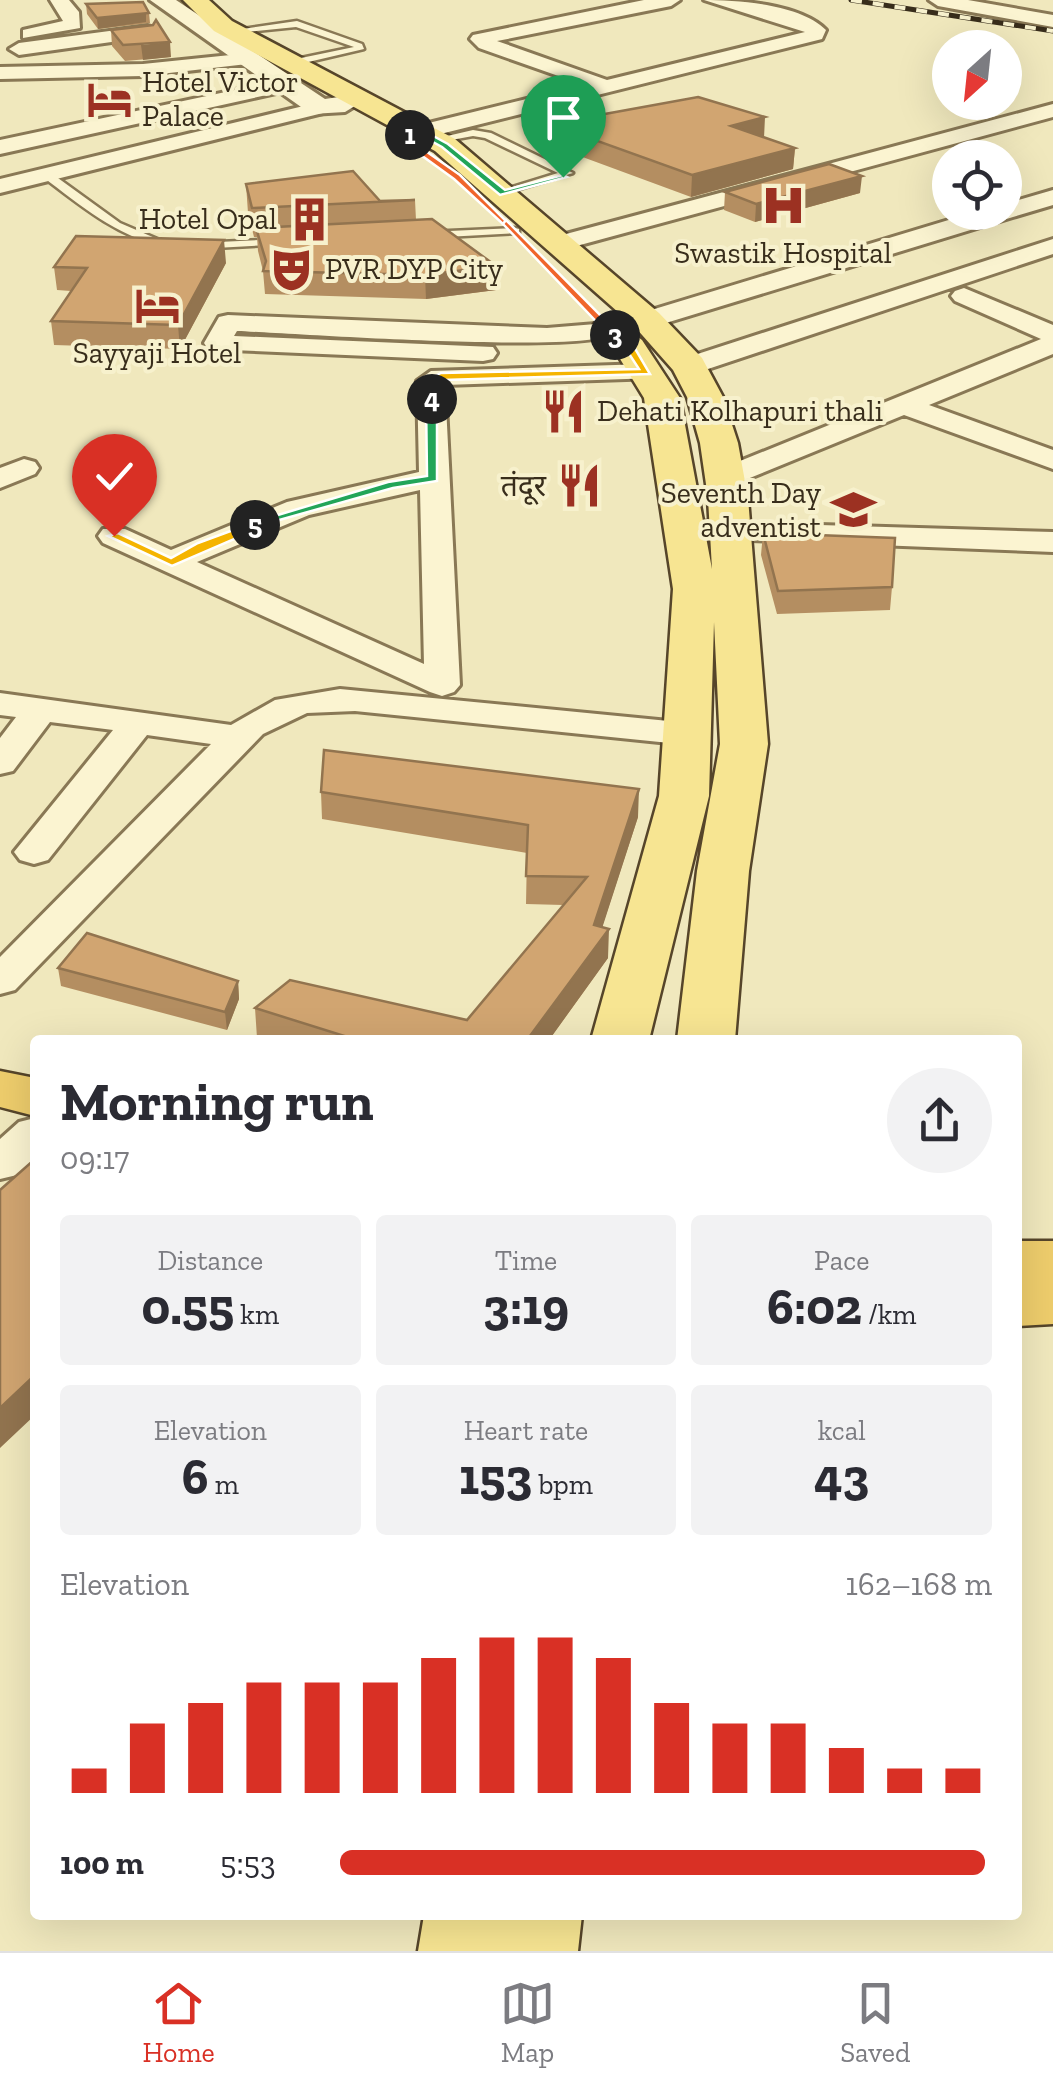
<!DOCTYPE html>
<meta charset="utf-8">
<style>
body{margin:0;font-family:"Zilla Slab","Noto Sans Devanagari",serif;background:#f2f2f3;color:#2b2b33;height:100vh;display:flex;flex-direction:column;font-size:38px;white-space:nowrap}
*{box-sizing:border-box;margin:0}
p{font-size:32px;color:#7c7c81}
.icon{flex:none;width:55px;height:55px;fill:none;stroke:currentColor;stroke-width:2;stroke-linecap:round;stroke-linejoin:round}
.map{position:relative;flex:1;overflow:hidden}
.side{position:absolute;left:30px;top:1035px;width:992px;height:885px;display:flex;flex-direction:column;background:#fff;border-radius:10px;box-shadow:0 10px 40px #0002}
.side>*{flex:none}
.needle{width:65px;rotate:207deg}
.controls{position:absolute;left:932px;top:30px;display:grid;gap:20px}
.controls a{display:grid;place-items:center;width:90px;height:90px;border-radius:50%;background:#fff;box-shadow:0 10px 40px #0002;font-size:50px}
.pin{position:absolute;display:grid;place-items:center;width:85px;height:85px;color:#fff;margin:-102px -42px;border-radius:50% 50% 50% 0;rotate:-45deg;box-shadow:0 0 10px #0007}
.pin .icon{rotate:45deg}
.km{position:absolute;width:50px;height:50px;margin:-25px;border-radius:50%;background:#222;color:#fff;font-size:28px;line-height:50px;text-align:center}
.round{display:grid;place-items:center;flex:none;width:105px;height:105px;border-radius:52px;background:#f2f2f3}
.head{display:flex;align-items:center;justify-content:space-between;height:170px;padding:0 30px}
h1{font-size:55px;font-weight:700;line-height:75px}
.figures{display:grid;grid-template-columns:repeat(3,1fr);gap:15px;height:170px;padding:10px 30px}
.figures div{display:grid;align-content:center;border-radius:10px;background:#f2f2f3;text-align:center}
.figures b{font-size:50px;font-weight:700}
.figures small{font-size:28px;font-weight:400}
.figures p{font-size:28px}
.chart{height:280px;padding:20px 30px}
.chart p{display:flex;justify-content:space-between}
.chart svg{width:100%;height:180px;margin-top:10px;stroke:#d93025;stroke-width:6}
ul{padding:0 30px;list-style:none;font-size:32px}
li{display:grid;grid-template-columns:160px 120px 1fr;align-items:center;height:75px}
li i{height:25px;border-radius:12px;background:#d93025}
.tabs{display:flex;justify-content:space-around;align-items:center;height:140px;border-top:2px solid #e1e1e2;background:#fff;font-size:28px;color:#7c7c81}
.tabs a{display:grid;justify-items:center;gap:5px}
.tabs .current{color:#d93025}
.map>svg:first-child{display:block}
</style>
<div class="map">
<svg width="1053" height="1951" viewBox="0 0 1053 1951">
<rect width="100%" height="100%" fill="#f0e8bd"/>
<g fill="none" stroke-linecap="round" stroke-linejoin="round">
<defs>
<path id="service" d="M 297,21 L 362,44 L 364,49 L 304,63 L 301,58 L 354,47 L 296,27 L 247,32 L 243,29 Z
M 473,130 L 491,133 L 573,173 L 499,195 L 499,191 L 558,173 L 485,138 L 473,136 L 435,143 L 430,140 Z
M 43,173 L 51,173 L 120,223 L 169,244 L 163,247 C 116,235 81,206 43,177 Z
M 515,228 L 519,229 L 519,233 L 427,238 L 421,235 L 427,232 Z
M 283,239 L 289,242 L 287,244 L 197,249 L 191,246 L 197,243 Z"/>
<path id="minor" d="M 50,0 L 69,0 L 79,12 L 80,28 L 23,38 L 23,30 L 63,21 Z
M 644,0 L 680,0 L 671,6 L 497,41 L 607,80 L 805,32 L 704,0 C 738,0 800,4 826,30 L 822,39 L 400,144 L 389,137 L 392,132 L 584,85 L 479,48 L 470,39 L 473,35 Z
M 929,0 L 968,0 L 1053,15 L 1053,27 L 938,6 Z
M 147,26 L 154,28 L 154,36 L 19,55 L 9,49 L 19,43 Z
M 250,53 L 260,59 L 257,63 L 143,76 L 0,79 L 0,67 L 143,64 Z
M 287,79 L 294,81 L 294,89 L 0,154 L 0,140 Z
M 320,102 L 331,108 L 327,112 L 0,193 L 0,179 Z
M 1053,104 L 1053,117 L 569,248 L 551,248 L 548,243 L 551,238 Z
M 1053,190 L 1053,205 L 1013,217 L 656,326 L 647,328 L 634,320 L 638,314 L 975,212 L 1005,212 L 1005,204 Z
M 1053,239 L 1053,254 L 699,372 L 689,374 L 675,366 L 679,360 Z
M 964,288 L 1053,325 L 1053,354 L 929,405 L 1053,450 L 1053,469 L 904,415 L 735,484 L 713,484 L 709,478 L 713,472 L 1041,339 L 955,301 L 951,296 L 955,291 Z
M 228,315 L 547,328 L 608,323 L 621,331 C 601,356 288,333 237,331 L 234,336 L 493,347 L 497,353 L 493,359 L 483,361 L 208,349 L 204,343 L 219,317 Z
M 646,364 L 656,366 L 660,372 L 656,378 L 445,385 L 460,685 L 454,692 L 442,696 L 430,692 L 103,543 L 98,536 L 103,529 L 125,529 L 171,550 L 287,502 L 419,472 L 417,381 L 431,371 ZM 420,490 L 424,664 L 197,562 L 309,515 Z
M 24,459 L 35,462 L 39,468 L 35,474 L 0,488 L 0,468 Z
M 686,521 L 1053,532 L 1053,552 L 675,537 L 670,530 L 675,523 Z
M 340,689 L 689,723 L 702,726 L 707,734 L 702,742 L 689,745 L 355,711 L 307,713 L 263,734 L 15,990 L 0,994 L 0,957 L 211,744 L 147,735 L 48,860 L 34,864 L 20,860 L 14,852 L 113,730 L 50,722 L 13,771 L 0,774 L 0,738 L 16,717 L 0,715 L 0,693 L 231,725 L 275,700 Z
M 35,1118 L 35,1158 L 17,1175 L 0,1179 L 0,1139 L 19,1122 Z"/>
<path id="tertiary" d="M 150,0 L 176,0 L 325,99 L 345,96 L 358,104 L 345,112 L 311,114 Z"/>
<path id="primary" d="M 183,0 L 209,0 L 232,21 L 455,139 L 659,313 L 702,358 L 723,397 L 738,443 L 748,498 L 768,744 L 749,871 L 735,1040 L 677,1040 L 697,871 L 720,744 L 714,622 L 709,796 L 649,1040 L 591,1040 L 659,796 L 673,589 L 644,398 L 617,354 L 590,330 L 595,323 L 607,320 L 619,323 L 642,340 L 680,398 L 712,569 L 708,498 L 700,443 L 687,397 L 673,370 L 635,327 L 435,151 L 214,31 Z
M 424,1915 L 582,1915 L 578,1951 L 418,1951 Z"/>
<path id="trunk" d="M 0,1071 L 35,1078 L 35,1116 L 0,1107 Z
M 1018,1241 L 1053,1241 L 1053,1324 L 1018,1326 Z"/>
</defs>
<use href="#service" stroke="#897855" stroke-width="5"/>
<use href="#minor" stroke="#897855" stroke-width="6"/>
<use href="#tertiary" stroke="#897855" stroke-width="6"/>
<use href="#primary" stroke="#56452a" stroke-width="5"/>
<use href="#trunk" stroke="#56452a" stroke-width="5"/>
<use href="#service" fill="#fbf4d1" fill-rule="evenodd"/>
<use href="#minor" fill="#fbf4d1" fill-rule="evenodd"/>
<use href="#tertiary" fill="#fbf4d1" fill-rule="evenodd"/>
<use href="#primary" fill="#f7e592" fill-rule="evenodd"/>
<use href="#trunk" fill="#eecd6c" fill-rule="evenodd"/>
<defs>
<path id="rail" d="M 851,0 L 1053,31"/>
</defs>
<use href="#rail" stroke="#382d1b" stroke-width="5"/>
<use href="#rail" stroke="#f7f1cd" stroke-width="4" stroke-dasharray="11" stroke-linecap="butt"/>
</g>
<path fill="#b48e61" d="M 86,4 L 149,13 L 150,23 L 98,29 L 87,14 Z
M 111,30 L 171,57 L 125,61 L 112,46 Z
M 550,124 L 764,137 L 795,148 L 793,169 L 691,197 L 550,145 Z
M 246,184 L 380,201 L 415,200 L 416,220 L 496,266 L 496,290 L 426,299 L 265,294 L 263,271 L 258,251 L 257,237 L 254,237 L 248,213 Z
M 725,192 L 860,193 L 755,222 L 724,210 Z
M 226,263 L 180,349 L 54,345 L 51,321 L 71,291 L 57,290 L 54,267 Z
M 763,533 L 892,587 L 890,610 L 777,614 L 761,555 Z
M 321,792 L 638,817 L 602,927 L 608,958 L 549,1040 L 264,1040 L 257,1038 L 255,1008 L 467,1020 L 563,905 L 526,904 L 527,853 L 322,819 Z
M 58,968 L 238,981 L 239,999 L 227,1030 L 61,986 Z"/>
<path fill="#92744f" d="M 146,12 L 146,22 L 98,29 L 97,18 Z
M 170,42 L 171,57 L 143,60 L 141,45 Z
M 765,117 L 764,138 L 731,126 Z
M 795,148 L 793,169 L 691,197 L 692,175 Z
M 862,176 L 860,193 L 755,222 L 756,204 Z
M 224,240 L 226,263 L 180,349 L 178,325 Z
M 496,266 L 496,290 L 426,299 L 425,275 Z
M 639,789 L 638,817 L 596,947 L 609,929 L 608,958 L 549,1040 L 527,1040 Z
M 238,981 L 239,999 L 227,1030 L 225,1012 Z
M 35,1375 L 35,1415 L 0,1448 L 0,1408 Z"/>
<path fill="#d1a571" stroke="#92744f" stroke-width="2.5" d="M 143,2 L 149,13 L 97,18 L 86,4 Z
M 156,20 L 170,42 L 123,45 L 111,30 L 153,25 Z
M 698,97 L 765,117 L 731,126 L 795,148 L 692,175 L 550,124 Z
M 829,164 L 862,176 L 756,204 L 725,192 Z
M 353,171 L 380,201 L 415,200 L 252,208 L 246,184 Z
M 432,219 L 496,266 L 425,275 L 263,271 L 266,261 L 256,228 Z
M 76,236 L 224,240 L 178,325 L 51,321 L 87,268 L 54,267 Z
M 763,533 L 895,538 L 892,587 L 778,591 Z
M 324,750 L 639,789 L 594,925 L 609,929 L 527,1040 L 357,1040 L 255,1008 L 290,980 L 467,1020 L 587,877 L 526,876 L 528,825 L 321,792 Z
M 87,933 L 238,981 L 225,1012 L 58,968 Z
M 35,1159 L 35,1375 L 0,1408 L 0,1190 Z"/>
<path fill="#22a559" stroke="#fff" stroke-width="2.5" d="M 424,131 L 448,144 L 505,190 L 563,175 L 567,177 L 500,195 L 442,147 L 420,135 L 406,135 Z"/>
<path fill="#f0652b" stroke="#fff" stroke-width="2.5" d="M 413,133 L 407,138 L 460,175 L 509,224 L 503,224 L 454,179 L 396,137 Z"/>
<path fill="#f0652b" stroke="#fff" stroke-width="2.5" d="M 506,220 L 618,333 L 618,337 L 611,337 L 503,224 Z"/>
<path fill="#f5b400" stroke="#fff" stroke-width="2.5" d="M 615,332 L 633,345 L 650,374 L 443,380 L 436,382 L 436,401 L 426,399 L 425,381 L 441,373 L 639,369 L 626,349 L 609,335 Z"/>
<path fill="#22a559" stroke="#fff" stroke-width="2.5" d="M 432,395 L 437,399 L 437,481 L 393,488 L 251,528 L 251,523 L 388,482 L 427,476 L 426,399 Z"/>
<path fill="#f5b400" stroke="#fff" stroke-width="2.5" d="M 255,522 L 260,528 L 172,566 L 108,536 L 118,533 L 171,558 L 198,543 Z"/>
<defs>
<symbol id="hotel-bare" viewBox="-9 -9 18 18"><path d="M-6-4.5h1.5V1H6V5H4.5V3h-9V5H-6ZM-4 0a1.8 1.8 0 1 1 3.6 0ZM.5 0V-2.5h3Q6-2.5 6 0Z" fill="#9c3122" stroke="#f7f1cd" stroke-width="2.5" paint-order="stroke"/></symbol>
<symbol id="hospital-bare" viewBox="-9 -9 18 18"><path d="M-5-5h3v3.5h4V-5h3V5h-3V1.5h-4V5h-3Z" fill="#9c3122" stroke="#f7f1cd" stroke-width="2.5" paint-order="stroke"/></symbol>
<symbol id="building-bare" viewBox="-9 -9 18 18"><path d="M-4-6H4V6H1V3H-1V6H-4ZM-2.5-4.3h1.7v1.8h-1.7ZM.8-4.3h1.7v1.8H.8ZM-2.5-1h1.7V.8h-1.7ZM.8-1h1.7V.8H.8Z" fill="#9c3122" stroke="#f7f1cd" stroke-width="2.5" paint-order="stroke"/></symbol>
<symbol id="theatre-bare" viewBox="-9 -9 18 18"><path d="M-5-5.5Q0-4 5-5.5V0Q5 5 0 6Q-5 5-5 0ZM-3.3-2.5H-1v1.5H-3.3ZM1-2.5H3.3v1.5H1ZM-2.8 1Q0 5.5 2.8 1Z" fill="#9c3122" stroke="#f7f1cd" stroke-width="2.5" paint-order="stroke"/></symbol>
<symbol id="restaurant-bare" viewBox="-9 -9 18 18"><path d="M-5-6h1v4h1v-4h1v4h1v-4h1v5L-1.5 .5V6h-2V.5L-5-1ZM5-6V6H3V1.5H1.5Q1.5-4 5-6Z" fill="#9c3122" stroke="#f7f1cd" stroke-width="2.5" paint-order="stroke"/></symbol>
<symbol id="school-bare" viewBox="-9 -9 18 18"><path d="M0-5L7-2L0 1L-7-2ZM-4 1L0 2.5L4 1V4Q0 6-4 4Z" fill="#9c3122" stroke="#f7f1cd" stroke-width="2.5" paint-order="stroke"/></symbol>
</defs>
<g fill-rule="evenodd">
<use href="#hotel-bare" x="78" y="68" width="63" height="63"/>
<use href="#hospital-bare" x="752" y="174" width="63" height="63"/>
<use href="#building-bare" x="278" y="188" width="63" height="63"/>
<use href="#theatre-bare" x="260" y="238" width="63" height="63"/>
<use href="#hotel-bare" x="126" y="274" width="63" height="63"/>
<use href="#restaurant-bare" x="532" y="380" width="63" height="63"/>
<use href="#restaurant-bare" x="548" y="454" width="63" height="63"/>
<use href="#school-bare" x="822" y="478" width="63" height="63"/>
</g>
<g text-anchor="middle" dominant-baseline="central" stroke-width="8" stroke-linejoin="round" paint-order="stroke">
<g font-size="30" fill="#382d1b" stroke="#f7f1cd" text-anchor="start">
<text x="142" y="82">Hotel Victor<tspan x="142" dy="34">Palace</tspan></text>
<text x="277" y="219" text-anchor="end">Hotel Opal</text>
<text x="783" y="253" text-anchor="middle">Swastik Hospital</text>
<text x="325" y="269">PVR DYP City</text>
<text x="157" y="353" text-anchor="middle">Sayyaji Hotel</text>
<text x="597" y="411">Dehati Kolhapuri thali</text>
<text x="546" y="486" text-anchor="end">तंदूर</text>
<text x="821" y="493" text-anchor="end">Seventh Day<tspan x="821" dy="34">adventist</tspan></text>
</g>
</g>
</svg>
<div class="controls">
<a><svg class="needle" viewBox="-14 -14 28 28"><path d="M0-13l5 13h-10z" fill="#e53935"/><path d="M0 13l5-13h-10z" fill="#7c7c81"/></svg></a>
<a><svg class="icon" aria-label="locate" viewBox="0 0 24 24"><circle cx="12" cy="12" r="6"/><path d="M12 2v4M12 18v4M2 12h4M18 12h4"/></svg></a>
</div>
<div class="pin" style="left:563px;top:177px;background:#1e9e55"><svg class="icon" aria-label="arrive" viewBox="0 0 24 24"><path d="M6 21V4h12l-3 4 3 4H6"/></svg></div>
<div class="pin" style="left:114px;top:536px;background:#d93025"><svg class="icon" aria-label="check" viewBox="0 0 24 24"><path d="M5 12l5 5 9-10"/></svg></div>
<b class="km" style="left:410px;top:135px">1</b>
<b class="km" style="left:615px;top:335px">3</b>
<b class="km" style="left:432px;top:399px">4</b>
<b class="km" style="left:255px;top:525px">5</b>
<section class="side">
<div class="head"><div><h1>Morning run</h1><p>09:17</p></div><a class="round"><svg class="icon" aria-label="share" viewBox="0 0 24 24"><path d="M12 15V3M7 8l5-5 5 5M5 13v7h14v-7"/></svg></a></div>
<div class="figures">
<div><p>Distance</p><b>0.55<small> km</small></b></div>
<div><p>Time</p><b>3:19</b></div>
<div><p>Pace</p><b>6:02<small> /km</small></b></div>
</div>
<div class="figures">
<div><p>Elevation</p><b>6<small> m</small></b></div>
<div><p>Heart rate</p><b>153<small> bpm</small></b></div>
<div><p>kcal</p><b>43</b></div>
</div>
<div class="chart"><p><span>Elevation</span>162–168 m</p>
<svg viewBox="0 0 160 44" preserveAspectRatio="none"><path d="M5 44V38M15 44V27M25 44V22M35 44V17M45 44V17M55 44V17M65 44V11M75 44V6M85 44V6M95 44V11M105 44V22M115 44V27M125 44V27M135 44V33M145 44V38M155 44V38"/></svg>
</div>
<ul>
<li><b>100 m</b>5:53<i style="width:99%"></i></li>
</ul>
</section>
</div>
<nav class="tabs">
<a class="current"><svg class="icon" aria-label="home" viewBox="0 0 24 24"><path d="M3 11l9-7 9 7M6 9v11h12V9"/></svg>Home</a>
<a><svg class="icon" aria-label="map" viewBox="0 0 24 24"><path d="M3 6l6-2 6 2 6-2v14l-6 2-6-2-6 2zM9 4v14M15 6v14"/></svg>Map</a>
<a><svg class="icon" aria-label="saved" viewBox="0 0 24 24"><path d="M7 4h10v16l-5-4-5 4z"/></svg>Saved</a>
</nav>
